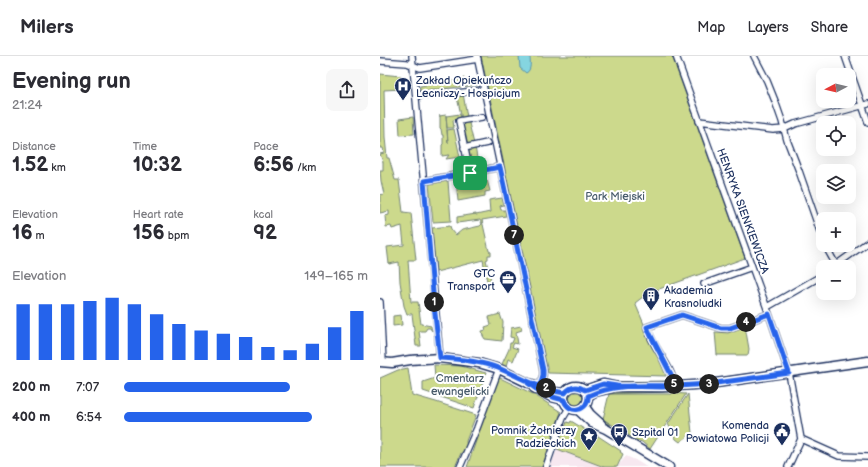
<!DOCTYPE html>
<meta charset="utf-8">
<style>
body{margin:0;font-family:"Balsamiq Sans",sans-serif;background:#f7f7f7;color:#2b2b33;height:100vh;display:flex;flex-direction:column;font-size:15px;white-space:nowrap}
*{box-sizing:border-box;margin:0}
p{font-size:13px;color:#7c7c81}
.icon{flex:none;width:22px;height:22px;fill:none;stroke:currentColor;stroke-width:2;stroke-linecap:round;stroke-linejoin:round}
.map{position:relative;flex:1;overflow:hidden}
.side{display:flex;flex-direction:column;background:#fff;width:380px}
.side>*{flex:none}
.needle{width:26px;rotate:263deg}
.buttons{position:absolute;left:436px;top:12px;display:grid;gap:8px}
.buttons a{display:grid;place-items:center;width:40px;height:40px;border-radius:8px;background:#fff;box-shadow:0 4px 16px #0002;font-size:20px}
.pin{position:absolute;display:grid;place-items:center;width:34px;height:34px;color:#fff;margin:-17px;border-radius:8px;box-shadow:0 2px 6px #0006}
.km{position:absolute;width:20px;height:20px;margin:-10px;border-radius:50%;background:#222;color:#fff;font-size:11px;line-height:20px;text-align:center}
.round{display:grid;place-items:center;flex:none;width:42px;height:42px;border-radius:8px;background:#f7f7f7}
.headline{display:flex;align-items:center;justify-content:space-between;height:68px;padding:0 12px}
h1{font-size:22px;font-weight:800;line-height:30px}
.figures{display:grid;grid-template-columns:repeat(3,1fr);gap:6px;height:68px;padding:4px 12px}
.figures div{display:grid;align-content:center}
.figures b{font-size:20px;font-weight:800}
.figures small{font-size:11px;font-weight:400}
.figures p{font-size:11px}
.chart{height:112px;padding:8px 12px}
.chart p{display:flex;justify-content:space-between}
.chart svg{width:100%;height:72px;margin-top:4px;stroke:#2563eb;stroke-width:6}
ul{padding:0 12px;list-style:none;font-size:13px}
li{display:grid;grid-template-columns:64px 48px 1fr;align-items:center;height:30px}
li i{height:10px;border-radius:5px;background:#2563eb}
header{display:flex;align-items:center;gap:24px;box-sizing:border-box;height:56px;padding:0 20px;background:#fff;border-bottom:1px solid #e1e1e2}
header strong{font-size:19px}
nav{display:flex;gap:22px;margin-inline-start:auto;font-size:14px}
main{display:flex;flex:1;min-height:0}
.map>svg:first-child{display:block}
</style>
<header>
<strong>Milers</strong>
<nav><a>Map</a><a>Layers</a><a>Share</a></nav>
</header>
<main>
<section class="side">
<div class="headline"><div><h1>Evening run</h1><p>21:24</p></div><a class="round"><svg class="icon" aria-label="share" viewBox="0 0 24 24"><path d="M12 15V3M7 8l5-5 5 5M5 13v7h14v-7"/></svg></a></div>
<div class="figures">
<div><p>Distance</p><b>1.52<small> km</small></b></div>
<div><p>Time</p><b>10:32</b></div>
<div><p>Pace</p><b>6:56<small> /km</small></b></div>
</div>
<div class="figures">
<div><p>Elevation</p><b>16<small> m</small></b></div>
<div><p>Heart rate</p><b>156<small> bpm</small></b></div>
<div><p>kcal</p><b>92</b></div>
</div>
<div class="chart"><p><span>Elevation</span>149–165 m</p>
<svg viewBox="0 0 160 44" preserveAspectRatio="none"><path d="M5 44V10M15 44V10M25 44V10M35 44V8M45 44V6M55 44V10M65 44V16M75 44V22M85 44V26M95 44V28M105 44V30M115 44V36M125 44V38M135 44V34M145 44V24M155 44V14"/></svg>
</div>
<ul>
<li><b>200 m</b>7:07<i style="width:68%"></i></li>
<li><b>400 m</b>6:54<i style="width:77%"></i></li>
</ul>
</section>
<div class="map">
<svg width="488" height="411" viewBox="0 0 488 411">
<rect width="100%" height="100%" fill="#fff"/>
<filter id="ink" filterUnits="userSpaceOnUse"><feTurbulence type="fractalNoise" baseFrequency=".025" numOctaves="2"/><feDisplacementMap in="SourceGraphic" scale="8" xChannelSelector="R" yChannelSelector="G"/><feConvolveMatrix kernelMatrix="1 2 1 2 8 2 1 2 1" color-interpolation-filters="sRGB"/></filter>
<g filter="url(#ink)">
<path fill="#f7e8f0" d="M 177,393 L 223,411 L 170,411 Z
M 246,400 L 255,404 L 267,411 L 237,411 Z"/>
<path fill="#ccd98c" stroke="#748475" d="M 101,0 L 292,0 L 365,202 L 268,237 L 255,247 L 286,320 L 168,317 Z
M 0,18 L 21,20 L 22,33 L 4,34 L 5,81 L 7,102 L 9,102 L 15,124 L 19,124 L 23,156 L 31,157 L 36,204 L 28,204 L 31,246 L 38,246 L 41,268 L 51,270 L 52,275 L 50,272 L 47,272 L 45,275 L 39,275 L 41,290 L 36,290 L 32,258 L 27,258 L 24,250 L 20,226 L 19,206 L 9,208 L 7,191 L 24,189 L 22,170 L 12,173 L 11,170 L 6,171 L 5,160 L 9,159 L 9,155 L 0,157 L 0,139 L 4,138 L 1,125 L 0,114 L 3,114 L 3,106 L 0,98 L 4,97 L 3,92 L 0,92 Z
M 84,22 L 85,30 L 99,26 L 99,29 L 40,35 L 40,30 L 69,26 Z
M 76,37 L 83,37 L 87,61 L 82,63 Z
M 80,58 L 81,62 L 73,64 L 74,72 L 67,72 L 66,60 Z
M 66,59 L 68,87 L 67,74 L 74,73 L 80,101 L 85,101 L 87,113 L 86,116 L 81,116 L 80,101 L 66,103 L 69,99 L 62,100 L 62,89 L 63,88 L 63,79 L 62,79 L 61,73 L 60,72 L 60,60 L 59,60 Z
M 33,61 L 34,78 L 20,79 L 19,63 Z
M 88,63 L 94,88 L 87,89 L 82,64 Z
M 95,90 L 99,115 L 93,116 L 88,91 Z
M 101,118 L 103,126 L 107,124 L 110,135 L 105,136 L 105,140 L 78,145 L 76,124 Z
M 68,125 L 71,165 L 53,166 L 49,128 Z
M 122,142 L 124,149 L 120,150 L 121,154 L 125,154 L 126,160 L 102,164 L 109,195 L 111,196 L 111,199 L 108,199 L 108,203 L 106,204 L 111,224 L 107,225 L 103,204 L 56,216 L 52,172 L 70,170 L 71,173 L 76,179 L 82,174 L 100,170 L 102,168 L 100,164 L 77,167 L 77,161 L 96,158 L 96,159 L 110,156 L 109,144 Z
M 120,258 L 122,264 L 123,266 L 122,285 L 105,283 L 103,280 L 102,275 L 106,274 L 105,271 L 111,269 L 109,261 Z
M 21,259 L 22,269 L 13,270 L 13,260 Z
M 141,270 L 142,274 L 136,276 L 138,288 L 134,287 L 132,291 L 138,293 L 133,305 L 128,303 L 126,310 L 122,308 L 129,293 L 130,287 L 132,287 L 134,282 L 130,281 L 131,272 Z
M 365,270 L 369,293 L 368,299 L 337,299 L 335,276 L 348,277 Z
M 54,309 L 81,310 L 106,317 L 94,352 L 43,335 L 43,326 L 55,322 Z
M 28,312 L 32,339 L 56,346 L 96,359 L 86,385 L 87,392 L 81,397 L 75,411 L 0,411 L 0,322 L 18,314 Z
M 118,321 L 153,338 L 181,356 L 162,411 L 87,411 Z
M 291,325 L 291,327 L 221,327 L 213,328 L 213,326 Z
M 289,334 L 289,336 L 219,338 L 234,335 Z
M189 343a7 7 0 1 1 14 0a7 7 0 1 1-14 0Z
M 292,337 L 306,338 L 270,393 L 262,386 L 256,384 L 223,363 L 231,369 L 225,367 L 215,359 L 223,363 L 229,338 L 292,338 Z
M 308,338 L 312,377 L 300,386 L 296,383 L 288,368 Z
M 191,365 L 214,379 L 215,378 L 241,395 L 240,396 L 243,398 L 237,411 L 224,411 L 177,393 L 187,366 L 190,367 Z"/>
<path fill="#85d5e0" stroke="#5b93ac" d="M 139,0 L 150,0 C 150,6 152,14 146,17 L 140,12 Z"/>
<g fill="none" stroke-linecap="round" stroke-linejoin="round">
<defs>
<path id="street" d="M 32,0 L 60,302
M 97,0 L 163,314 L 163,319 L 160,330
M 296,0 L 389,258 L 409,317 L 421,383 L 408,411
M 374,0 L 387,25 L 395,45 L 402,65 L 407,84 L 419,115 L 443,184
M 465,0 L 488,66
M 0,5 L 27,7 L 40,12 L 98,3
M 37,39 L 76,37 L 104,34
M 319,65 L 393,74 L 404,73 L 415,68 L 488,48
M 84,92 L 107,87
M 90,117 L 79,65 L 102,61
M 44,125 L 120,111
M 445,189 L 456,209
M 453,211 L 488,186
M 324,228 L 372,211
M 0,246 L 3,306
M 387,251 L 443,219
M 294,330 C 293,310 272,292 267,271 L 302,259 L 341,272 L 350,272 L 389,258
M 421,383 L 459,400 L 488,401
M 80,411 L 97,372 L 119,313
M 166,411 L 183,362 L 189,352"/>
<path id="secondary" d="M 0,306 L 12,307 L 30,304 L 60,302 L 99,307 L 119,313 L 148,327 L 160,330 L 174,336 L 185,337
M184 342a12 12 0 1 1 24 0a12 12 0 1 1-24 0Z
M 154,332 L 171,341 L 184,344
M 205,334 L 223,328 L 237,331 L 282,331 L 329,328 L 488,305
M 208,340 L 215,336 L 232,332
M 205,351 L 210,358 L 221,368
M 198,354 L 212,367 L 226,373 L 289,411"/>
</defs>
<use href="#street" stroke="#1b2f5e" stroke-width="8"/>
<use href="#secondary" stroke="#1b2f5e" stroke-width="11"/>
<use href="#street" stroke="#fff" stroke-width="5.5"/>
<use href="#secondary" stroke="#fff" stroke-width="8"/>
</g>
</g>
<g fill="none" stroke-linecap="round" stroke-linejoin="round" filter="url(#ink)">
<defs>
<path id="route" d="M 90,117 L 44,125 L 54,249 L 60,302 C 79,303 100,305 118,312 C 141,321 161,334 185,337 C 191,330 197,329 205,334 L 223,328 L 237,330 L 282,331 L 329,328 L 409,317 L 389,258 L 350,272 L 341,272 L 302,259 L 267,271 L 271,280 L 294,324 L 294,330 C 265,330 235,327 208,340 C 209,355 189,359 184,344 C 170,341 159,336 148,327 L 160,330 L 163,319 L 163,314 L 120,111 L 90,117"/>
</defs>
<use href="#route" stroke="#fff" stroke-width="8"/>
<use href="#route" stroke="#2563eb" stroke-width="5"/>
</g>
<defs>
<symbol id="hospital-pin" viewBox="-11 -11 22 30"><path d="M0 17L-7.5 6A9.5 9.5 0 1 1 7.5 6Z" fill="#1b2f5e" stroke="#fff"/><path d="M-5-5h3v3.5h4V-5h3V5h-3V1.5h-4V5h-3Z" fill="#fff"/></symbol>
<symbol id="office-pin" viewBox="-11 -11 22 30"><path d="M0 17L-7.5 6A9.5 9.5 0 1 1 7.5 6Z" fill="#1b2f5e" stroke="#fff"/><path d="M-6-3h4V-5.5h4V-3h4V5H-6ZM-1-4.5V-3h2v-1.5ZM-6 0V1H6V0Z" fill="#fff"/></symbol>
<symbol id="building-pin" viewBox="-11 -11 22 30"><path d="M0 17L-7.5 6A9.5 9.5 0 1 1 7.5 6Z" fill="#1b2f5e" stroke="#fff"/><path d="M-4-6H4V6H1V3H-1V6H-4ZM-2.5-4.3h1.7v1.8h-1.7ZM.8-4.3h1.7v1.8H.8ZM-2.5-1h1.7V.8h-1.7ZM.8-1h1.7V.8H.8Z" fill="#fff"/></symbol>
<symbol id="civic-pin" viewBox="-11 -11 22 30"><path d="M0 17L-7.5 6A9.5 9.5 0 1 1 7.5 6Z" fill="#1b2f5e" stroke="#fff"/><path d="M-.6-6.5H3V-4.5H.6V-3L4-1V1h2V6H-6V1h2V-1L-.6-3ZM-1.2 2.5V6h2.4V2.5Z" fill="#fff"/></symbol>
<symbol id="bus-pin" viewBox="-11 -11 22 30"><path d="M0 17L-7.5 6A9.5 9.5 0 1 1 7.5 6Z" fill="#1b2f5e" stroke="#fff"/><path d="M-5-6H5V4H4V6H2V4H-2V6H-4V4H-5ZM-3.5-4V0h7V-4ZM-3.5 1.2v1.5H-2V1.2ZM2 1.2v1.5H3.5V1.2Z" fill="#fff"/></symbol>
<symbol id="sight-pin" viewBox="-11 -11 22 30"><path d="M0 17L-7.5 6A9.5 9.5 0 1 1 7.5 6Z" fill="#1b2f5e" stroke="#fff"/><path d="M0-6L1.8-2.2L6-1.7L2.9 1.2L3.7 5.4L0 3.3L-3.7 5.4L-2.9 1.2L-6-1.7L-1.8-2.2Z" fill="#fff"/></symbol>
</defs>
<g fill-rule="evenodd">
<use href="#hospital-pin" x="13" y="20" width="20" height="27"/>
<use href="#office-pin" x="118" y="213" width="20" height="27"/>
<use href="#building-pin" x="261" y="230" width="20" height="27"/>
<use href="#civic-pin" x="392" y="365" width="20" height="27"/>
<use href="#bus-pin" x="229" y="366" width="20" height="27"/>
<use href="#sight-pin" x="199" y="370" width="20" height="27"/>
</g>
<g text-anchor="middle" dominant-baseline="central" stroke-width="4" stroke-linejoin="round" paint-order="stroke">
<g font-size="11" fill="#1b2f5e" stroke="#fff" text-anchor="start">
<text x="36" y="24">Zakład Opiekuńczo<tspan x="36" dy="13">Lecniczy - Hospicjum</tspan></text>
<text x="115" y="217" text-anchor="end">GTC<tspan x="115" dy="13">Transport</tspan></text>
<text x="284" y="234">Akademia<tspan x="284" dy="13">Krasnoludki</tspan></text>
<text x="389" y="369" text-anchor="end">Komenda<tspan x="389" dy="13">Powiatowa Policji</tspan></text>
<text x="196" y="374" text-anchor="end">Pomnik Żołnierzy<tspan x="196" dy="13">Radzieckich</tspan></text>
<text x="252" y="376">Szpital 01</text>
</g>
<g font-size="11" fill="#475a6a" stroke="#fff">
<text x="235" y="140">Park Miejski</text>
<text x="80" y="322">Cmentarz<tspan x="80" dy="13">ewangelicki</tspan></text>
</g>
<g font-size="11" fill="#1b2f5e" stroke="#fff">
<text transform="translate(363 155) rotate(70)">HENRYKA SIENKIEWICZA</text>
</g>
</g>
</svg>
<div class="buttons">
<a><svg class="needle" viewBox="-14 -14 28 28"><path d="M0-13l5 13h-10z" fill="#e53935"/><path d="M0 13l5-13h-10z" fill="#7c7c81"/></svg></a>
<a><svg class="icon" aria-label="locate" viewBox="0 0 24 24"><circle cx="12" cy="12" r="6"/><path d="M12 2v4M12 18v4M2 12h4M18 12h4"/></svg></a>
<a><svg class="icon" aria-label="layers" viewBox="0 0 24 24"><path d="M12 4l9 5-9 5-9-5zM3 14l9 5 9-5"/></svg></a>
<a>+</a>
<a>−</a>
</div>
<div class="pin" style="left:90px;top:117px;background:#1e9e55"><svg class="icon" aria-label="arrive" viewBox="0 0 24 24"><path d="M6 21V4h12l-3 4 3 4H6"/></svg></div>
<b class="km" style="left:54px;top:246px">1</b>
<b class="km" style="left:166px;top:332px">2</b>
<b class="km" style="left:329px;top:328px">3</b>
<b class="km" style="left:366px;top:266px">4</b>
<b class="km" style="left:294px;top:328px">5</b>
<b class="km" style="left:134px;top:179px">7</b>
</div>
</main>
